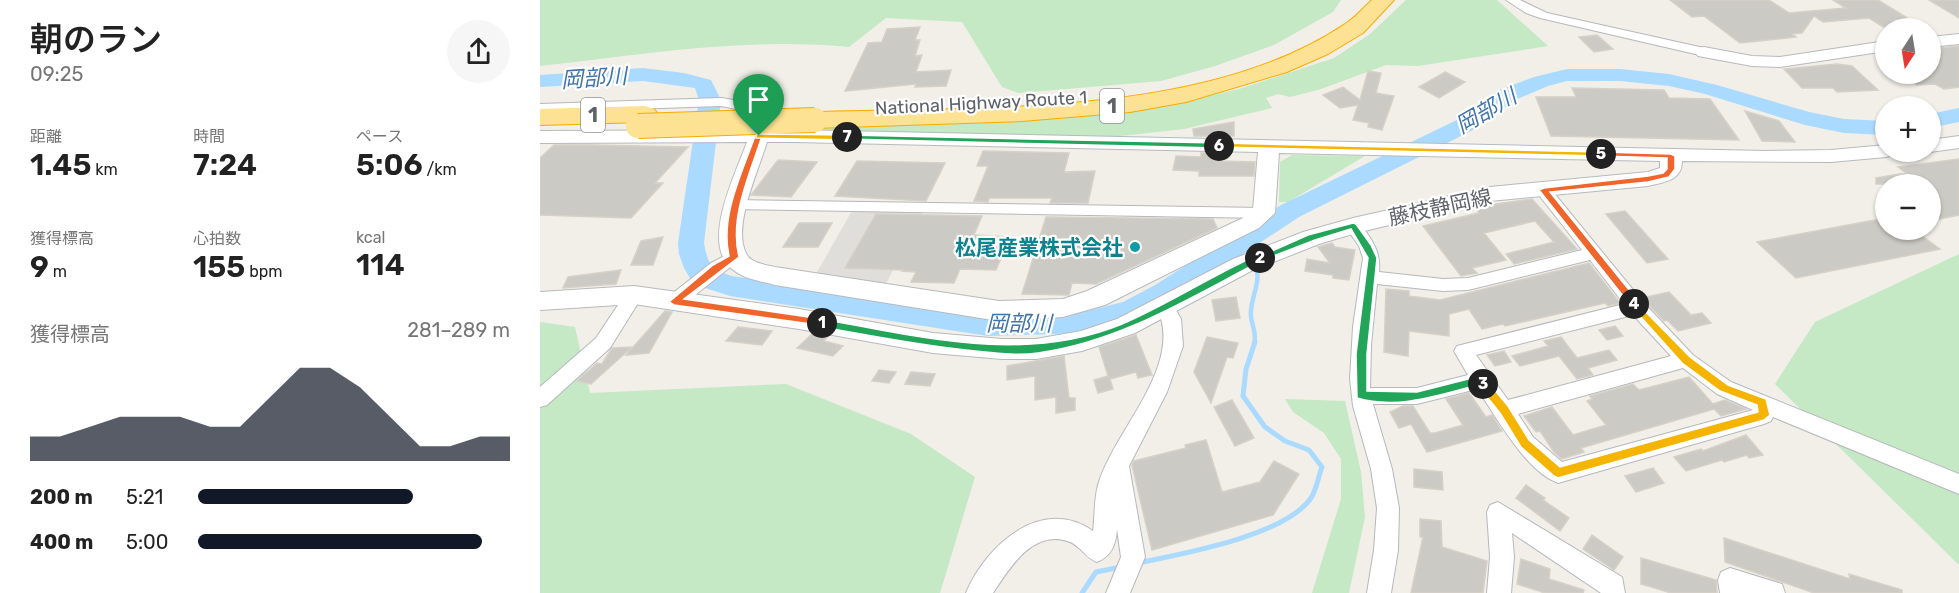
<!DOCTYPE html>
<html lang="ja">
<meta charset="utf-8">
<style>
body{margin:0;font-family:Rubik,"Noto Sans JP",sans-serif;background:#f6f6f6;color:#222;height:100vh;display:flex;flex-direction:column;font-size:22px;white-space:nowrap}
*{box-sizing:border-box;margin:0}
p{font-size:20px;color:#767676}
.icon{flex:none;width:33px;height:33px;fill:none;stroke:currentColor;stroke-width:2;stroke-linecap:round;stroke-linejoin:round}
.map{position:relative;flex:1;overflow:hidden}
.details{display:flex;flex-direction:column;background:#fff;width:540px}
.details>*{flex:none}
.needle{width:39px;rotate:192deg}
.fabs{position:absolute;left:1335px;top:18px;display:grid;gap:12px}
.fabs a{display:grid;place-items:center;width:66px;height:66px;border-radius:50%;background:#fff;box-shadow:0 2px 4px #0004;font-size:30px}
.pin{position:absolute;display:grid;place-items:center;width:51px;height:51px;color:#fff;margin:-62px -26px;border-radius:50% 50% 50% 0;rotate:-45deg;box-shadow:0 0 6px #0007}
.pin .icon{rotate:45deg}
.km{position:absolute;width:30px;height:30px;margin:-15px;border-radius:50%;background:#222;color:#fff;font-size:16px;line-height:30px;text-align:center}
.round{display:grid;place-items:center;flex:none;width:63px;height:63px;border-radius:32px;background:#f6f6f6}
.overview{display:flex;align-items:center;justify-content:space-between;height:102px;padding:0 30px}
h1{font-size:33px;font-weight:600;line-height:45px}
.stats{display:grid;grid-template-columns:repeat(3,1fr);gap:9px;height:102px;padding:6px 30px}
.stats div{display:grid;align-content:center}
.stats b{font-size:30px;font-weight:600}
.stats small{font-size:16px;font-weight:400}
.stats p{font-size:16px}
.chart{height:168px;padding:12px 30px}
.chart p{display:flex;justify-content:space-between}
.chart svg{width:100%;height:108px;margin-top:6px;fill:#111827;opacity:.7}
ul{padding:0 30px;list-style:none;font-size:20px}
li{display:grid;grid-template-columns:96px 72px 1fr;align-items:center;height:45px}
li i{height:15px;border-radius:8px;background:#111827}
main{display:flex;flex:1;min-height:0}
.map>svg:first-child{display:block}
</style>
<main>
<section class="details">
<div class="overview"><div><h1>朝のラン</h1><p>09:25</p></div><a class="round"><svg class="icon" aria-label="share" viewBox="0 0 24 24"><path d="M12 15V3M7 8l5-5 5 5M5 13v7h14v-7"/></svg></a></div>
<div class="stats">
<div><p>距離</p><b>1.45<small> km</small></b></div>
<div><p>時間</p><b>7:24</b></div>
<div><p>ペース</p><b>5:06<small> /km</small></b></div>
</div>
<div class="stats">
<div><p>獲得標高</p><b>9<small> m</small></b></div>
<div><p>心拍数</p><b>155<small> bpm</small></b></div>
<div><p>kcal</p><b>114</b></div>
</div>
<div class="chart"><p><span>獲得標高</span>281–289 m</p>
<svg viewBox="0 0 160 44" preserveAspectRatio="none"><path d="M0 44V34L10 34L20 30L30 26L40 26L50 26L60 30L70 30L80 18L90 6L100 6L110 14L120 26L130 38L140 38L150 34L160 34V44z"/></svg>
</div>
<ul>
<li><b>200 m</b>5:21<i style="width:69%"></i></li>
<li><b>400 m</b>5:00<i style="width:91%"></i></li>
</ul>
</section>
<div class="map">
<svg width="1419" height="593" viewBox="0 0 1419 593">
<rect width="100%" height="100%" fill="#f1efe8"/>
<path fill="#e0deda" d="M 313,209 L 383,211 L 345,286 L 276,274 Z"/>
<path fill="#c5e8c5" d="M 0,0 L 801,0 L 793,12 L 734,45 L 675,66 L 621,81 L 479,93 L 462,87 L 422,22 L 346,18 L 309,47 C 206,37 102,55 0,66 Z
M 866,0 L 957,0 L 1008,46 L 878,66 L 846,65 L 781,89 L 750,97 L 738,94 L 726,98 L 732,108 L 644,129 L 572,137 L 267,131 L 270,126 L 495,119 L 564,115 L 639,103 L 699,89 L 794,58 L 830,34 Z
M 752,155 L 825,156 L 748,202 L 739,202 L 740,162 Z
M 1419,254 L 1419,565 L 1235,384 L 1275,322 Z
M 0,322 L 35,327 L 50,393 L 246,384 L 371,434 L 435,477 L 400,593 L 0,593 Z
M 745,399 L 805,401 L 821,472 L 825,517 L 809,593 L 772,593 L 801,499 L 801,459 L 784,433 L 753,412 Z"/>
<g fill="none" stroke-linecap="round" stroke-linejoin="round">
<path stroke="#aadaff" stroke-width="4.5" d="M 708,240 L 707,247 L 712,257
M 714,343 C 718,332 709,322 711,311 C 712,294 722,280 715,264"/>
<path stroke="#aadaff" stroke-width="5" d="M 598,563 C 641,554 745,536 771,498 C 777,489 778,477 782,467 L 769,450 L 745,441 L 725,427 L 703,396 L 706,369 L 715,342
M 542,593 L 556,572 L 581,567"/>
<path fill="#aadaff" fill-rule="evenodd" d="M 103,68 L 144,73 L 171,80 L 181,100 L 164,243 C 168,265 171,269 192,276 L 448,314 L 547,311 L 583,302 L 615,285 L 741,205 L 923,117 L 959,90 L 994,77 L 1027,69 L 1080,69 L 1129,74 L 1177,85 L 1269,112 L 1304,119 L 1346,121 L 1346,135 L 1304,133 L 1265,125 L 1165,94 L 1129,86 L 1080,81 L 1027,81 L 1008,86 L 975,100 L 939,127 L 759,217 L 635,299 L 602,317 L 547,333 L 448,336 L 190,296 L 162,287 L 151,280 L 144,268 L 139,254 L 138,243 L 159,100 L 155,88 L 103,81 L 0,87 L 0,75 Z
M 1419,108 L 1419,122 L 1390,128 L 1390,114 Z"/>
</g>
<path fill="#cccac5" stroke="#d6d1c6" stroke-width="1.5" d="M 1130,0 L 1229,0 L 1249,13 L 1306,8 L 1293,0 L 1338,0 L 1369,19 L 1354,20 L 1366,28 L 1345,28 L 1329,18 L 1283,22 L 1274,16 L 1262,33 L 1252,34 L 1256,37 L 1200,43 L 1164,16 L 1152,17 Z
M 1389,0 L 1419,0 L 1419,18 Z
M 380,27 L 375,40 L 380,40 L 375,56 L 382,55 L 376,72 L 411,70 L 406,86 L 375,87 L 376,84 L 305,91 L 328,43 L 342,42 L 347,29 Z
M 1057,35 L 1073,49 L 1054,52 L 1039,37 Z
M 1419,46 L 1419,87 L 1404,89 L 1395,84 L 1377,85 L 1359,74 L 1390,74 L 1390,49 Z
M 1297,64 L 1312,66 L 1338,90 L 1297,92 L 1293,88 L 1262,88 L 1244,69 Z
M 828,71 L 841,73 L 836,93 L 854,96 L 842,130 L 828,127 L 829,123 L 813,120 L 818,105 L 800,108 L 783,95 L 803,87 L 820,100 Z
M 905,72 L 925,82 L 899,98 L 879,87 Z
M 1032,88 L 1124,90 L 1129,98 L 1170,99 L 1199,140 L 1011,136 L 996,97 L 1036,97 Z
M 1205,111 L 1239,121 L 1255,142 L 1222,141 Z
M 694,122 L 694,136 L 654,136 L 653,129 Z
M 14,145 L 53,145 L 148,147 L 115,183 L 123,183 L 91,218 L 0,215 L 0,158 Z
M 443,151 L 529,153 L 524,172 L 555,171 L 548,203 L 510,203 L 512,198 L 449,198 L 448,202 L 434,201 L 448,166 L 437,166 Z
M 661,153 L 681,153 L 680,161 L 715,162 L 714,176 L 659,176 L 659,171 L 633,170 L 636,156 L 661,157 Z
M 1419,159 L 1419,215 L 1390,221 L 1390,184 L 1336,184 L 1336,178 L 1366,173 L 1358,167 Z
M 238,160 L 277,162 L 251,197 L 211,195 Z
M 317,161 L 405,163 L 386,201 L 295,196 Z
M 992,199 L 1037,249 L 974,264 L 966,254 L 1014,242 L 995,221 L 944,233 L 966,260 L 932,268 L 937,273 L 921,276 L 883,226 L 939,213 L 934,207 Z
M 1085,211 L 1128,259 L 1107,263 L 1066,214 Z
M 336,214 L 442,216 L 434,235 L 470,237 L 456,270 L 420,269 L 414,283 L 371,282 L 376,272 L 362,271 L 363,270 L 305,268 Z
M 506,217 L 673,219 L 677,228 L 556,284 L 532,283 L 529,295 L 482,294 Z
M 1346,218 L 1346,230 L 1374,230 L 1400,249 L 1256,278 L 1217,242 Z
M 259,223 L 292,223 L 278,247 L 243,247 Z
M 123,237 L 113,265 L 91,265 L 101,241 Z
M 792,243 L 795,247 L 815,250 L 809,280 L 793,278 L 793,275 L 765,271 L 767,259 L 790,263 L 778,247 Z
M 1049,263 L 1080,303 L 1068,306 L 1065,303 L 965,326 L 963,324 L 942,329 L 929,309 L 909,314 L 909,336 L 869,331 L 868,356 L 844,352 L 846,289 L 869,291 L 869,296 L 900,300 Z
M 81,270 L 76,284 L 23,288 L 28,277 Z
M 1129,292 L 1151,315 L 1162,313 L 1171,323 L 1138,331 L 1127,320 L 1124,321 L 1102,298 Z
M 696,297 L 700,318 L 676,321 L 672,300 Z
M 125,311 L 132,312 L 109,353 L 86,355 Z
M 1075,326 L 1083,336 L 1067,340 L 1059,330 Z
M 198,327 L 232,331 L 222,345 L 186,341 Z
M 272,334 L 288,336 L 284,341 L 303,346 L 293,356 L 257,348 Z
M 596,335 L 612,375 L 598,378 L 596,372 L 570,379 L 573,389 L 558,393 L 554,380 L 568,376 L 559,347 Z
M 667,337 L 698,343 L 693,358 L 687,357 L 671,403 L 654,372 Z
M 1021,337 L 1037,358 L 1069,350 L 1077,360 L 1048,368 L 1053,375 L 1037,379 L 1019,356 L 980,366 L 972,356 L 1008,346 L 1004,341 Z
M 92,347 L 51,384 L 37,381 L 57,363 L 62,364 L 72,348 Z
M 964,351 L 971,362 L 955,366 L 947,355 Z
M 524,356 L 529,398 L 535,398 L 535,410 L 516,413 L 516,397 L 495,400 L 495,376 L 467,380 L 467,366 Z
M 339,370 L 356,372 L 349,383 L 332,381 Z
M 371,372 L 395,374 L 390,386 L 365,384 Z
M 1149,377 L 1173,404 L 1185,400 L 1206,409 L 1181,416 L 1174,409 L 1041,448 L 1044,452 L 1022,459 L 1014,452 L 1000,431 L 996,432 L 984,416 L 1012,407 L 1033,435 L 1066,425 L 1047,401 L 1052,399 L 1050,396 L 1093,384 L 1099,390 Z
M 929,393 L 946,417 L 952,415 L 962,431 L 887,452 L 871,424 L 859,428 L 850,412 L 863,406 L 873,406 L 890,433 L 895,433 L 923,425 L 906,399 Z
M 692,400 L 714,438 L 695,446 L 674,407 Z
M 1206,435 L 1223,455 L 1209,458 L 1207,455 L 1184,462 L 1182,460 L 1146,471 L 1134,457 L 1161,449 L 1163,451 Z
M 666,440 L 682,492 L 720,482 L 734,461 L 759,474 L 733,515 L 612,550 L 592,465 L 594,461 L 646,448 L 645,445 Z
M 1113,468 L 1124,483 L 1096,492 L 1085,476 Z
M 874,469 L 902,472 L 903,490 L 874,487 Z
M 986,485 L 1005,498 L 1003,500 L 1029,518 L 1020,531 L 976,498 Z
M 880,519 L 901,521 L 902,547 L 947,561 L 943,593 L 871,593 L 883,537 L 880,537 Z
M 1052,535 L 1083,557 L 1074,570 L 1043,549 Z
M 1184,538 L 1310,579 L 1309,574 L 1362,590 L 1362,593 L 1274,593 L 1185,562 Z
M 1101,558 L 1176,580 L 1177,593 L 1131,593 L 1101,584 Z
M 981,559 L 1010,569 L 1009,579 L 1044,590 L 1043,593 L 1005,593 L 977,584 Z"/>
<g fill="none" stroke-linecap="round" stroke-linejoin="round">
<defs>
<path id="street" d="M 966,0 L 980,0 L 1007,13 L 1164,48 L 1170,52 L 1164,56 L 1000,18 L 986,13 Z
M 181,98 C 198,100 235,108 224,133 L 214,133 L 207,115 L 196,109 L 181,106 L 0,112 L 0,104 Z
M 1003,185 L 1009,187 L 1103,302 L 1153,355 L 1191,382 L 1419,474 L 1419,494 L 1233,417 L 1231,421 L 1224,424 L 1018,483 C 985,471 957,417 937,389 L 877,404 L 833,404 L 852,469 L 859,508 L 858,550 L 851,593 L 827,593 L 834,550 L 837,508 L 831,469 L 813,406 L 810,379 L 813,327 L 823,258 L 819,246 L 805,226 L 807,222 L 819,222 C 831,239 841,250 839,272 L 903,279 L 928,278 L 1042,250 L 995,190 ZM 1050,260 L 1084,304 L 917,346 L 914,351 L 928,375 L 877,388 L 830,388 L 831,345 L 837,284 L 903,291 L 928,290 ZM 1093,315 L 1131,356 L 968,400 L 936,355 ZM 1143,368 L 1177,394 L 1213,410 L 1022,462 L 993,437 L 978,414 Z
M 195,200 L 724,208 L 730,209 L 732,213 L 730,217 L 724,218 L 189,209 L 187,205 L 189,201 Z
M 194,251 L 200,253 L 203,257 L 140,307 L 134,309 L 128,307 L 125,302 L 128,297 L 171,263 Z
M 94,289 L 100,290 L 103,295 L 70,348 L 7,405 L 0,407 L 0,387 L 56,338 L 88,290 Z
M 625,299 L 631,301 L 641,319 L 643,346 L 627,392 L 589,466 L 605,557 L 590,593 L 566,593 L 581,557 L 577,529 C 576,544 572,556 557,562 C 545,558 540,544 527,541 C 492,530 469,569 453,593 L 426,593 C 446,545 502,495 553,531 C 555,516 554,499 558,485 C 573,431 647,364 616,306 L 619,301 Z
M 958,502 L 1082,577 L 1085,593 L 1061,593 L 972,533 L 974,557 L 971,593 L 947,593 L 950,557 L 947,512 L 950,505 Z
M 1190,568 L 1242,584 L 1245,593 L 1180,593 L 1178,580 L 1181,572 Z"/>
<path id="secondary" d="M 1419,34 L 1419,44 L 1390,47 L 1390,37 Z
M 1346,41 L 1346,51 L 1240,67 L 1212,66 L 1158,56 L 1155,52 L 1158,48 L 1164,47 L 1212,56 L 1240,57 Z
M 254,130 L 1225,151 L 1291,150 L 1346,145 L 1346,152 L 1356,152 L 1353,155 L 1346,157 L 1291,162 L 1142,161 C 1142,181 1124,182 1108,186 L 950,201 L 816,233 L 779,244 L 711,271 L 595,333 L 542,351 L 496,359 L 462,359 L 393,353 L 259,329 L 94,304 L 0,310 L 0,292 L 94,286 L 259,309 L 393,333 L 462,339 L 496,339 L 541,331 L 577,319 L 693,259 L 763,232 L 813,218 L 950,187 L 1108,172 L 1120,168 L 1120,161 L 739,153 L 735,213 L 719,228 L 565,305 L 523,317 L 459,321 L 235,285 C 221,281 203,279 192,269 C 160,243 196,173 207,142 L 0,143 L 0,131 ZM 227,142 L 254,142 L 718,152 L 713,210 L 703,218 L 547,291 L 523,299 L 459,301 L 235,267 C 226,265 210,263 206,253 C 192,227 219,169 227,142 Z
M 1419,136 L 1419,148 L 1390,152 L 1387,152 L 1390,152 L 1390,140 Z"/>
<path id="highway" d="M 832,0 L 854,0 L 823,33 L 788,54 L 747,72 L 646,102 L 590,112 L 482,121 L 275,128 L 266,125 L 262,120 L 266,115 L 275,112 C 438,107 666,118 805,24 C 815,18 823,8 832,0 Z
M 105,106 L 114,109 L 118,114 L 114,119 L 105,122 L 0,125 L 0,109 Z"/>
</defs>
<use href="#street" stroke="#b5b8bc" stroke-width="2"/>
<use href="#secondary" stroke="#b6babf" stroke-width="2"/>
<use href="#highway" stroke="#f9ab00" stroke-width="2"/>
<use href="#street" fill="#fff" fill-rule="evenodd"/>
<use href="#secondary" fill="#fff" fill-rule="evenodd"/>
<use href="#highway" fill="#fde293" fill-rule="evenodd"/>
<defs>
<path id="highway-bridge" d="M 98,126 L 275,120"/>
</defs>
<use href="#highway-bridge" stroke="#f9ab00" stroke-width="26" stroke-linecap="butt"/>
<use href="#highway-bridge" stroke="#fde293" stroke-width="24"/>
</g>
<path fill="#f0652b" stroke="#fff" stroke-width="1.5" d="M 219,134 L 222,136 C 210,174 189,217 199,257 L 144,299 L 282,319 L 286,320 L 286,326 L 134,305 L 129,302 L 173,265 L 189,256 C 180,216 202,173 215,136 Z"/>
<path fill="#22a559" stroke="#fff" stroke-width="1.5" d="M 720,254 L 723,255 L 723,260 C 651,297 580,342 498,353 C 477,356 455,353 435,351 C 383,346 333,336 282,327 L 277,323 L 282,319 C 381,337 485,364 582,324 C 617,309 650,289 683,272 C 695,266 708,259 720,254 Z"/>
<path fill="#22a559" stroke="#fff" stroke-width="1.5" d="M 813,223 L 816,224 L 831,245 L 837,258 L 827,354 L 827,391 L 877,392 L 940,376 L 947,381 L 947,387 L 943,388 L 938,385 C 900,395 857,410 817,398 L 816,354 L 828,258 L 811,229 L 775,240 L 723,260 L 716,258 L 768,235 Z"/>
<path fill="#f5b400" stroke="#fff" stroke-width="1.5" d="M 1094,300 L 1150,357 L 1188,385 L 1226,399 L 1230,415 L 1224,420 L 1018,478 L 1014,476 L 981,447 L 960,413 L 939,387 L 939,381 L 947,381 L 968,406 L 989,440 L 1020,467 L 1218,412 L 1217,405 L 1180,391 L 1142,363 L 1091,306 L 1089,304 Z"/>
<path fill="#f0652b" stroke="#fff" stroke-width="1.5" d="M 1061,152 L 1131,154 L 1135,156 L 1135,169 L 1129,177 L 1108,182 L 1010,192 L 1098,301 L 1099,304 L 1094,307 L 1091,306 L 999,190 L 1004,188 L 1108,176 L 1123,173 L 1127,169 L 1127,158 L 1059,156 L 1057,154 Z"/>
<path fill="#f5b400" stroke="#fff" stroke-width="1.5" d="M 679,143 L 1061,152 L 1065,154 L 1061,156 L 676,147 L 676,144 Z"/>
<path fill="#22a559" stroke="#fff" stroke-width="1.5" d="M 307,135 L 679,143 L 683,146 L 679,148 L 304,139 L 303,137 Z"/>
<path fill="#f5b400" stroke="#fff" stroke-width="1.5" d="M 219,134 L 307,135 L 311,137 L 307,140 L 216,138 L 216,135 Z"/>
<circle fill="#0f9aa8" stroke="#fff" stroke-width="2" cx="595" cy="247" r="6"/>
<g text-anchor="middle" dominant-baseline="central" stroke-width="4.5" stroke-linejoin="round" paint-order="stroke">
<g font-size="18" fill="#5f6368" stroke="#fff">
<text transform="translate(441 103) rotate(-3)">National Highway Route 1</text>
</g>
<g fill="#fff" stroke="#8f9295" stroke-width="1.5">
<rect x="560" y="89" width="24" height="34" rx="4.5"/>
<rect x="41" y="98" width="24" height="34" rx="4.5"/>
</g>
<g font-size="20" font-weight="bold" fill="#5f6368">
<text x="572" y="106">1</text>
<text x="53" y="115">1</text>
</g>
<g font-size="21" fill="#5f6368" stroke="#fff">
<text transform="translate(900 207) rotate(-12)">藤枝静岡線</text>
</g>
<g font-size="21" font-weight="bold" fill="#0d838f" stroke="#fff" text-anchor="end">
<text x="583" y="247">松尾産業株式会社</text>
</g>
<g font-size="22" font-style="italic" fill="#4174aa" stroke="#fff">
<text transform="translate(54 78) rotate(-4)">岡部川</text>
<text transform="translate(946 111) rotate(-30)">岡部川</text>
<text x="479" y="323">岡部川</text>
</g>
</g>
</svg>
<div class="fabs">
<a><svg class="needle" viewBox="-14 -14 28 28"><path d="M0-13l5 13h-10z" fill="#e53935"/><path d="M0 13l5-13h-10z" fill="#767676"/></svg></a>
<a>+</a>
<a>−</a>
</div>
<div class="pin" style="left:219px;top:136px;background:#1e9e55"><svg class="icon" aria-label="arrive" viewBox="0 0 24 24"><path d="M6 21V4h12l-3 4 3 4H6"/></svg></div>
<b class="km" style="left:282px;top:323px">1</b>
<b class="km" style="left:720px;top:258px">2</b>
<b class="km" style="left:943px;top:384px">3</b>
<b class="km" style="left:1094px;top:304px">4</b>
<b class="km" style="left:1061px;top:154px">5</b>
<b class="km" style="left:679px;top:146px">6</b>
<b class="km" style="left:307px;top:137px">7</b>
</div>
</main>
